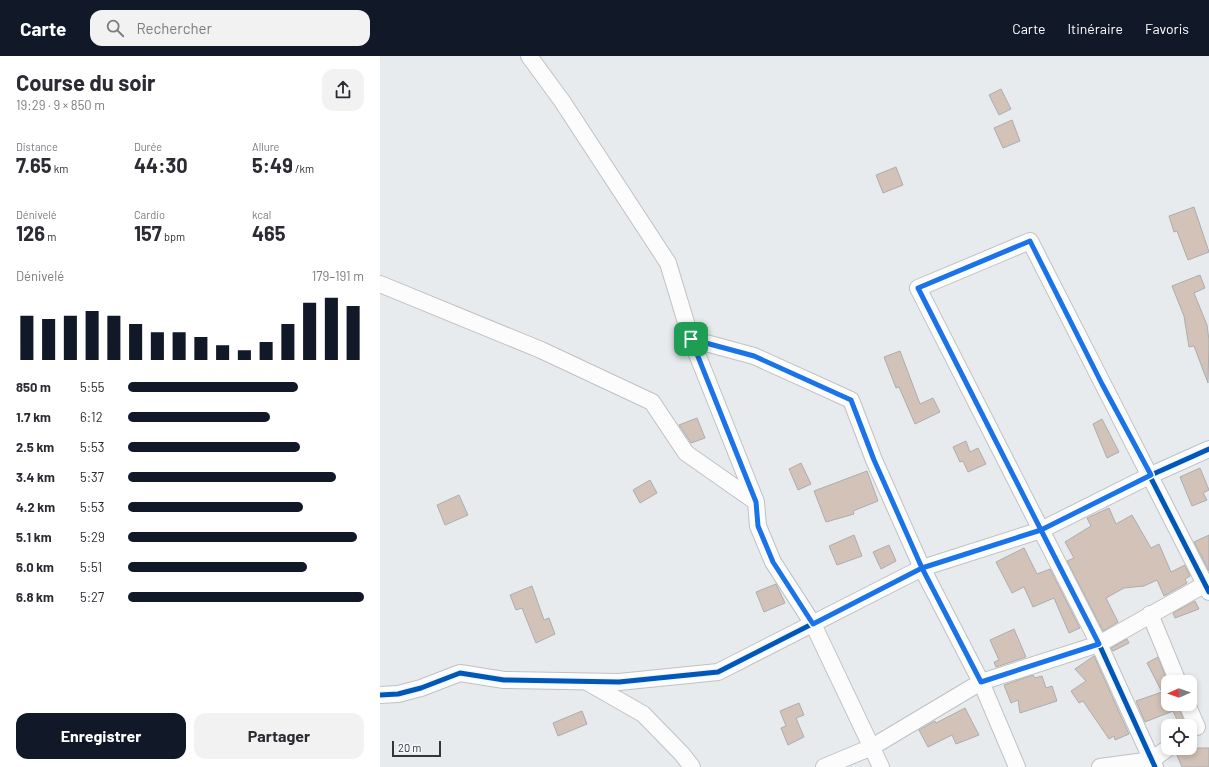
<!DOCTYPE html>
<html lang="fr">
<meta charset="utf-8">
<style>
body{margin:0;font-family:Barlow,sans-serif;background:#f2f2f3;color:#2b2b33;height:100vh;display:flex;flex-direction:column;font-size:15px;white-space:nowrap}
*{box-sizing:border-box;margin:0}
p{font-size:13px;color:#7c7c81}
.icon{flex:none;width:22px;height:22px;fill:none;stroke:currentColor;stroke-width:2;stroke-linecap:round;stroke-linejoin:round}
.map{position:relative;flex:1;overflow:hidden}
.drawer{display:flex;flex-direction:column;background:#fff;width:380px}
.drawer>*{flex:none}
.needle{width:26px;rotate:268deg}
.controls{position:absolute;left:781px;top:619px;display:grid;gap:8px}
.controls a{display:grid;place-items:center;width:36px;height:36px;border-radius:8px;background:#fff;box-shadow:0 2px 6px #0003;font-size:20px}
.scale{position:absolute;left:12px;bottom:10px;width:49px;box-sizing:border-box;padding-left:4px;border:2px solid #333537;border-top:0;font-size:11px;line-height:14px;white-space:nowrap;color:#333537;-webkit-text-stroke:3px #f3f8fd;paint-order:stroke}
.pin{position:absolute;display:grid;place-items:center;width:34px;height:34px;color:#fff;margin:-17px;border-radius:8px;box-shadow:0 2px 6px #0006}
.round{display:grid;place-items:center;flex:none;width:42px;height:42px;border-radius:12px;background:#f2f2f3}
.headline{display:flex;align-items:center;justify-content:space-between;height:68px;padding:0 16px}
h1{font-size:22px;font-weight:700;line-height:30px}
.stats{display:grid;grid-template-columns:repeat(3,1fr);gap:6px;height:68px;padding:4px 16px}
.stats div{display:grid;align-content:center}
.stats b{font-size:20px;font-weight:700}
.stats small{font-size:11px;font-weight:400}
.stats p{font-size:11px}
.chart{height:112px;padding:8px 16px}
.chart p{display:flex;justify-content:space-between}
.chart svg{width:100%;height:72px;margin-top:4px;stroke:#111827;stroke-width:6}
.button{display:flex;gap:8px;margin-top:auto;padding:8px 16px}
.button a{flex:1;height:46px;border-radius:12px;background:#111827;color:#fff;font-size:16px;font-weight:700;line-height:46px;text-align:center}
.button a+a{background:#f2f2f3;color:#2b2b33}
ul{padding:0 16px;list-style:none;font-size:13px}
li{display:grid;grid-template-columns:64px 48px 1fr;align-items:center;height:30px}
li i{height:10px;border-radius:5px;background:#111827}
header{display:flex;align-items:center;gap:24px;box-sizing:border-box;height:56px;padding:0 20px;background:#111827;color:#fff}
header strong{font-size:19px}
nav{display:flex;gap:22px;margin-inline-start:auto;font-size:14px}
.search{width:280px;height:36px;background:#f2f2f3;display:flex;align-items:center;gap:10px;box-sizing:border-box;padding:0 14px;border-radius:12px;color:#7c7c81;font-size:15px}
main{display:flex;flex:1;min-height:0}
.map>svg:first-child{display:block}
</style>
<header>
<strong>Carte</strong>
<div class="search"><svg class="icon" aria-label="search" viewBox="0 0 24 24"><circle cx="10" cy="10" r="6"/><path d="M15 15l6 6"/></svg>Rechercher</div>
<nav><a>Carte</a><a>Itinéraire</a><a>Favoris</a></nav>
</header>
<main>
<section class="drawer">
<div class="headline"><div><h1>Course du soir</h1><p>19:29 · 9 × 850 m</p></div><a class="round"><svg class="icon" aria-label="share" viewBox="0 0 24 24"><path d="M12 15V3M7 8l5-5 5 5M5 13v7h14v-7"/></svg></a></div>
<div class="stats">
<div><p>Distance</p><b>7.65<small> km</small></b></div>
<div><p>Durée</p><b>44:30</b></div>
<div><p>Allure</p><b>5:49<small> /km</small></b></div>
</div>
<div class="stats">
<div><p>Dénivelé</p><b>126<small> m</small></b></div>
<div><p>Cardio</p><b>157<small> bpm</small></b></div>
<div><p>kcal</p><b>465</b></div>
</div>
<div class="chart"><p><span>Dénivelé</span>179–191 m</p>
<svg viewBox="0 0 160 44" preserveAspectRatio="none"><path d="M5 44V17M15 44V19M25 44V17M35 44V14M45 44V17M55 44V22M65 44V27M75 44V27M85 44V30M95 44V35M105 44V38M115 44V33M125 44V22M135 44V9M145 44V6M155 44V11"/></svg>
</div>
<ul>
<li><b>850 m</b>5:55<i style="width:72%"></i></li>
<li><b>1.7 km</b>6:12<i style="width:60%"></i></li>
<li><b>2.5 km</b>5:53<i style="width:73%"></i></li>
<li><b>3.4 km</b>5:37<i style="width:88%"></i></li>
<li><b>4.2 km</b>5:53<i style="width:74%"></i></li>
<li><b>5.1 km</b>5:29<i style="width:97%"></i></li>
<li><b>6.0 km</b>5:51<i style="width:76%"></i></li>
<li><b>6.8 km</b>5:27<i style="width:100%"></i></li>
</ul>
<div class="button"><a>Enregistrer</a><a>Partager</a></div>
</section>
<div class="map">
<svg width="829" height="711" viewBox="0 0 829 711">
<rect width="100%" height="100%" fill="#e8ebee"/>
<path fill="#d2c2b8" stroke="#adadae" d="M 621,33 L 631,53 L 619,59 L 609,39 Z
M 632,64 L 640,85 L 623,92 L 614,72 Z
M 516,111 L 523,129 L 503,137 L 496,119 Z
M 814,151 L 829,196 L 808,204 L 797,175 L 794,176 L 789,160 Z
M 820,219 L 825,232 L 814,237 L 827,269 L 829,284 L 828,327 L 814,290 L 809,291 L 804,260 L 792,230 Z
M 520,295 L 540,348 L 553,342 L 560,356 L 535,368 L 519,331 L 516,332 L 504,301 Z
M 317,362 L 325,382 L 311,387 L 299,369 Z
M 722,363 L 739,396 L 727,402 L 713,368 Z
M 586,385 L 590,396 L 598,392 L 606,408 L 588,416 L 583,405 L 580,406 L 573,391 Z
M 421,407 L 431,428 L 418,434 L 409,413 Z
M 820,412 L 829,434 L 823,437 L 827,444 L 812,450 L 800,421 Z
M 487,415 L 498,445 L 473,455 L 474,458 L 446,466 L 434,435 Z
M 270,424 L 277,437 L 260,447 L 253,434 Z
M 79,439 L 88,459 L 65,469 L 57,449 Z
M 729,452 L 736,468 L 752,459 L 771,492 L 779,488 L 791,516 L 805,509 L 810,520 L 805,523 L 807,527 L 784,540 L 777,524 L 764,530 L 744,532 L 726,542 L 738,566 L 723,575 L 687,505 L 694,502 L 685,486 L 711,470 L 707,462 Z
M 474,479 L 482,500 L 457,509 L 449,490 Z
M 829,479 L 829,515 L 814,486 Z
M 509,489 L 516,505 L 501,513 L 493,496 Z
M 644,492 L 657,518 L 670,513 L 700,572 L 689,577 L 674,542 L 653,551 L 644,531 L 632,537 L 616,506 Z
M 396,528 L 405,547 L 384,556 L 376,536 Z
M 152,530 L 164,564 L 169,562 L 175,578 L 156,587 L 142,552 L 136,554 L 130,539 Z
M 815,545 L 819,553 L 795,562 L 793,557 Z
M 634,573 L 646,601 L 616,611 L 614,606 L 619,604 L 610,584 Z
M 747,583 L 749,587 L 733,595 L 731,592 Z
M 714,600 L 749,678 L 735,684 L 734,680 L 729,683 L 703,645 L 699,647 L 691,635 L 706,625 L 695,613 Z
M 778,601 L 788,627 L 788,648 L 798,648 L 804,665 L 799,668 L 793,655 L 765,666 L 756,645 L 782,636 L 767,607 Z
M 653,619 L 655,622 L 662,620 L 666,632 L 672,630 L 677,645 L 640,657 L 638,644 L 631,647 L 624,629 Z
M 419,647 L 424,659 L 416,662 L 424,681 L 408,689 L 401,672 L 406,670 L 400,655 Z
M 585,652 L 599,679 L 576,688 L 572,679 L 548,691 L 539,674 L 555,665 L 556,667 Z
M 202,655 L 207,668 L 178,680 L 173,667 Z
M 797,692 L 829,692 L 829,711 L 802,711 L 796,697 Z"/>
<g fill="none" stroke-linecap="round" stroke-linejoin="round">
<defs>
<path id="minor" d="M 149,0 L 182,45 L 288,207 L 311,283 L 376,446
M 0,228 L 161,294 L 272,346 L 306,397 L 376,446 L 378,470 L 393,506 L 433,568 L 501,711
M 311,283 L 374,300 L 471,344 L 494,404 L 542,512 L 601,626 L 637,711
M 770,558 L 798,626
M 207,626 L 263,658 L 302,698 L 312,711
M 0,639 L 18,638 L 41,632 L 80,617 L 124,624 L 239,626 L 338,616 L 542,512 L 661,474 L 771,419 L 829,393
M 807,648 L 817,671
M 444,711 L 492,691 L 601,626 L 719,588 L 829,526
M 720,711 L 772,704 L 788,692
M 775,711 L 719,588 L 538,232 L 650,185 C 709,302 770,419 829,536"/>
</defs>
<use href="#minor" stroke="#bfc1c4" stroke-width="18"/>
<use href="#minor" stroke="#fcfcfc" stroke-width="16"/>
<defs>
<path id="cycleway" d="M 0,639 L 18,638 L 41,632 L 80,617 L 124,624 L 239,626 L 338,616 L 542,512 L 661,474 L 771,419 L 829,393
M 775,711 L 719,588 L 538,232 L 650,185 C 709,302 770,419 829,536"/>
</defs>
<use href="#cycleway" stroke="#f3f8fd" stroke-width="8"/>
<use href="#cycleway" stroke="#0057b8" stroke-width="5"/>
</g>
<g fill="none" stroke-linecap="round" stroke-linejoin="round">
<defs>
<path id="route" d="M 311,283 L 376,446 L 378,470 L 393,506 L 433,568 L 542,512 L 601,626 L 719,588 L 661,474 L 771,419 L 722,328 L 650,185 L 538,232 L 661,474 L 542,512 L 494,404 L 471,344 L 374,300 L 311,283"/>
</defs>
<use href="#route" stroke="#fff" stroke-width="8"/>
<use href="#route" stroke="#1a73e8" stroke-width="5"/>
</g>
</svg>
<div class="controls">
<a><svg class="needle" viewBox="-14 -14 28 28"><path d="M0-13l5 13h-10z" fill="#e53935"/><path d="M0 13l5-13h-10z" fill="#7c7c81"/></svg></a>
<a><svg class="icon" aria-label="locate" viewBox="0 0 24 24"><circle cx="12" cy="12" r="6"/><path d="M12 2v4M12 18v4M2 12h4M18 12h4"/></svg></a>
</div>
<div class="scale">20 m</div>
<div class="pin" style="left:311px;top:283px;background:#1e9e55"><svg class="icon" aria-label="arrive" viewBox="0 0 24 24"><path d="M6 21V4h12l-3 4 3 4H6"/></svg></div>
</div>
</main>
